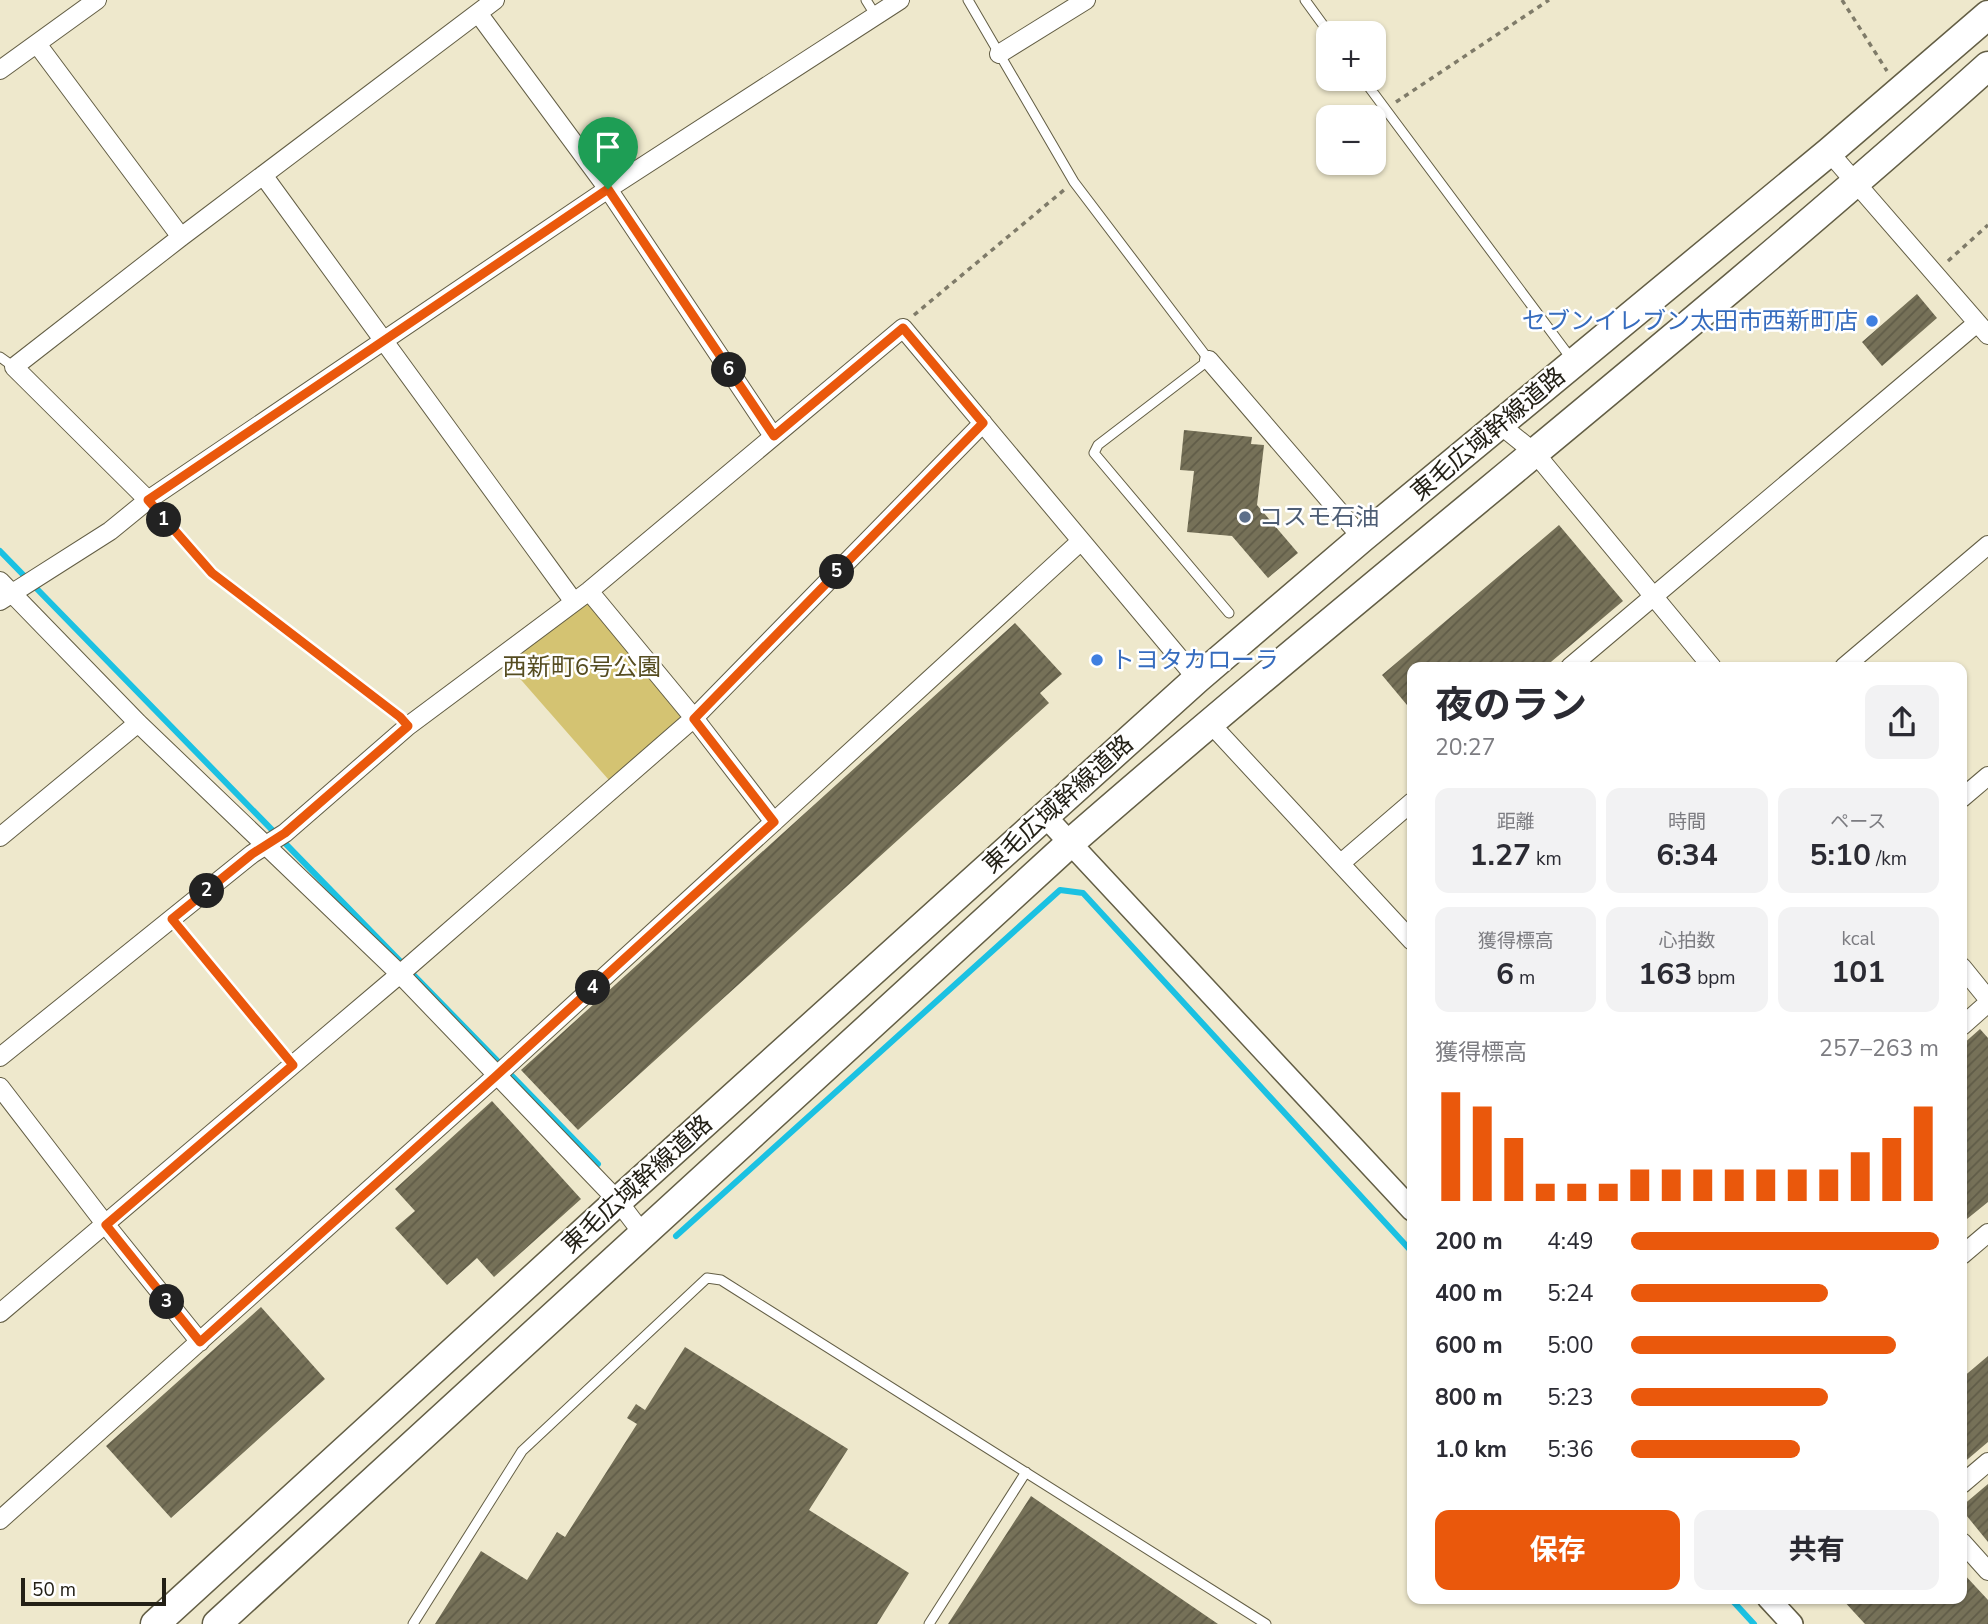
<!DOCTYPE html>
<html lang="ja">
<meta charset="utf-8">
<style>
body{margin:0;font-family:"Nunito Sans","Noto Sans JP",sans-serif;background:#f2f2f3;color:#2b2b33;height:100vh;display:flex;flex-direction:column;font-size:26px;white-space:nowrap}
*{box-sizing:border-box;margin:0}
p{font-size:23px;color:#7c7c81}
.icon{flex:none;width:38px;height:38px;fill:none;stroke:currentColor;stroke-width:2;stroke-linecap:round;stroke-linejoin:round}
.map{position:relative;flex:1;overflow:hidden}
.sheet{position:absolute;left:1407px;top:662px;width:560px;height:942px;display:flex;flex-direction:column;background:#fff;border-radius:14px;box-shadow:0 2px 5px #0004}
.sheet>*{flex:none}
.buttons{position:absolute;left:1316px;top:21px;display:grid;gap:14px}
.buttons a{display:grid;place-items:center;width:70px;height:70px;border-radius:14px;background:#fff;box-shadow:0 2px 5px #0004;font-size:35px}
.scale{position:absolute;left:21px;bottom:18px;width:145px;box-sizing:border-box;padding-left:7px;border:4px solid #232016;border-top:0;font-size:19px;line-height:24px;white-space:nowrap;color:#232016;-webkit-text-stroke:5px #fff;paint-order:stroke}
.pin{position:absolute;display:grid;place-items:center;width:60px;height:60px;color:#fff;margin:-72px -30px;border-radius:50% 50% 50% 0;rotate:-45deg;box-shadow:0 0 7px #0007}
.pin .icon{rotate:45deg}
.km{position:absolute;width:35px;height:35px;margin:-18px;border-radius:50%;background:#222;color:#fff;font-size:19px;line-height:35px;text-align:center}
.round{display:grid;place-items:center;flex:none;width:74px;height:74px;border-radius:14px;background:#f2f2f3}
.head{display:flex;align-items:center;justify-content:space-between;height:119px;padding:0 28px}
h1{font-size:38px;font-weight:700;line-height:52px}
.metrics{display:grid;grid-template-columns:repeat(3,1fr);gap:10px;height:119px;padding:7px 28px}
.metrics div{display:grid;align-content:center;border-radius:14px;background:#f2f2f3;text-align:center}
.metrics b{font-size:30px;font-weight:700}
.metrics small{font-size:19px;font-weight:400}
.metrics p{font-size:19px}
.chart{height:196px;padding:14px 28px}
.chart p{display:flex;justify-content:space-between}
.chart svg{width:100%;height:126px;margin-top:7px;stroke:#ea580c;stroke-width:6}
.action{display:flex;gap:14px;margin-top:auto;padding:14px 28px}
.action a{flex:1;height:80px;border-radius:14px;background:#ea580c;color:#fff;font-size:28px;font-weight:700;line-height:80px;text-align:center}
.action a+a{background:#f2f2f3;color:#2b2b33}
ul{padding:0 28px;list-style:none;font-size:23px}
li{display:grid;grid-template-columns:112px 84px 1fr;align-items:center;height:52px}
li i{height:18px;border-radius:9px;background:#ea580c}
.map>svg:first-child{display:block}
</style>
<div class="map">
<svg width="1988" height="1624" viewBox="0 0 1988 1624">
<defs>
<pattern id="building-hatch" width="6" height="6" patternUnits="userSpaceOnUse" patternTransform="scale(1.75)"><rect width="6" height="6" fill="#767158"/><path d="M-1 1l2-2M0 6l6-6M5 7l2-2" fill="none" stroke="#605c48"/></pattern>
</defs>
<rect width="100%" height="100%" fill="#eee8cc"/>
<path fill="#d4c372" d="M 589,591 L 694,718 L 615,787 L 501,657 Z"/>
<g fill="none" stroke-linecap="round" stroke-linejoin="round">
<path stroke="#1bc1e2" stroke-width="6" d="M 0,551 L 598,1164
M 676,1236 L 1060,890 L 1083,893 L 1412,1252
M 1730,1598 L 1754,1624"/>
</g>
<path fill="url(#building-hatch)" d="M 1917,294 L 1937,318 L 1882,366 L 1862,342 Z
M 1184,430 L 1252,437 L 1251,444 L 1264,445 L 1257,505 L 1298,553 L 1268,578 L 1232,536 L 1187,532 L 1194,471 L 1180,470 Z
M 1559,525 L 1623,601 L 1545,667 L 1412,667 L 1412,711 L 1382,675 Z
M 1015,623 L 1062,674 L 1040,693 L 1049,703 L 578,1130 L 521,1070 Z
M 1980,1029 L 1988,1038 L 1988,1202 L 1962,1223 L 1962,1045 Z
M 492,1101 L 581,1199 L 494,1277 L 477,1258 L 447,1285 L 395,1228 L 415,1211 L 395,1189 Z
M 261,1307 L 325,1379 L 171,1518 L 106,1446 Z
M 685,1347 L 848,1449 L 809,1510 L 909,1573 L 877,1624 L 435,1624 L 481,1551 L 527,1580 L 557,1532 L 565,1537 L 637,1424 L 627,1418 L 636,1404 L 645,1410 Z
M 1988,1356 L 1988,1442 L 1962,1464 L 1962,1378 Z
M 1988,1484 L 1988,1542 L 1962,1510 L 1962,1506 Z
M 1031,1496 L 1218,1624 L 948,1624 Z
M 1962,1572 L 1988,1600 L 1988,1624 L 1865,1624 L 1841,1598 L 1962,1598 Z"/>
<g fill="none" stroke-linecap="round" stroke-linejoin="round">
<defs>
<path id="service" d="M 866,0 L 876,16
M 968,0 L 1074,182 L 1209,360 L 1098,445 L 1094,453 L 1229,613
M 1305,0 L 1329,33
M 1363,79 L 1573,361
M 0,357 L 14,367
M 148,500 L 212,573 L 400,717 L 408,726
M 172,919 L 294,1065
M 413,1624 L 522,1451 L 707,1278 L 721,1280 L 1266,1624
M 929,1624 L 1026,1472"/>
<path id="minor" d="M 478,13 L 608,189 L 773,436
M 37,44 L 181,237
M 999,54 L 1086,0
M 0,70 L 97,0
M 1829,152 L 1988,335
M 263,175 L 574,602
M 1209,360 L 1362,538
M 1499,424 L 1535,453 L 1712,667
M 148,500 L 14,367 L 181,237 L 495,0
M 0,581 L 138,723 L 400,974 L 618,1201 L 643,1234
M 589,591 L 694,718 L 774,822
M 0,601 L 110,531 L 148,500 L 608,189 L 900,0
M 1570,667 L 1977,323
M 1844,667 L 1988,545
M 1209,722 L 1412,941
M 1962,798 L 1988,776
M 0,837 L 138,723
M 1341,863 L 1412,802
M 1962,967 L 1988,999
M 1962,1026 L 1988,1003
M 0,1057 L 252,854 L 285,833 L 408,726 L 589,591 L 903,328 L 1197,679
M 0,1087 L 106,1225 L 200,1342
M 1962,1255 L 1988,1233
M 0,1313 L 400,974 L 694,718 L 983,423
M 1962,1484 L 1988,1462
M 0,1520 L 496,1076 L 1081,541
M 1962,1542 L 1988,1571"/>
<path id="tertiary" d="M 1044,815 L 1412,1210
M 1768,1598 L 1792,1624"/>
<path id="trunk" d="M 155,1624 L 618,1201 L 1197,679 L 1362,538 L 1829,152 L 1988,15
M 217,1624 L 1069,844 C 1372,580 1689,334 1988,66"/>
</defs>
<use href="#service" stroke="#635e45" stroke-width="11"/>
<use href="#minor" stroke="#635e45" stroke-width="20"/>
<use href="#tertiary" stroke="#635e45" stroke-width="24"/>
<use href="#trunk" stroke="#635e45" stroke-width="31"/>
<path stroke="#7f7b69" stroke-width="3.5" stroke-dasharray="5 5" stroke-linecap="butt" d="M 1842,0 L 1887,71
M 1396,102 L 1549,0
M 1948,261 L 1988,225
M 914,315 L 1064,190"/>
<use href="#service" stroke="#fff" stroke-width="9"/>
<use href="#minor" stroke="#fff" stroke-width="18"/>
<use href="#tertiary" stroke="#fff" stroke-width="21"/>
<use href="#trunk" stroke="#fff" stroke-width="28"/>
</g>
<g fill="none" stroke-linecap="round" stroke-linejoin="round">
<defs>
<path id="route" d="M 608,189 L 774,436 L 903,328 L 983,423 L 694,719 L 774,822 L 496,1076 L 200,1342 L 106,1225 L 293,1065 L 172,919 L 252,854 L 285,833 L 408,726 L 400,717 L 212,573 L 148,500 Z"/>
</defs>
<use href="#route" stroke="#fff" stroke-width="14"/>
<use href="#route" stroke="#ea580c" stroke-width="9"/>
</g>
<g fill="#3f7fe0" stroke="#fff" stroke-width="2.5">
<circle cx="1872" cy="321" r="7"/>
<circle cx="1097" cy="660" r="7"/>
</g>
<circle fill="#5c6f8a" stroke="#fff" stroke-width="2.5" cx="1245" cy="517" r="7"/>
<g text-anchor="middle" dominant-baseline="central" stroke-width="5" stroke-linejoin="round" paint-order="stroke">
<g font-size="24" fill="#366cbe" stroke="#fff" text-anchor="end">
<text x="1858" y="321">セブンイレブン太田市西新町店</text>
<text x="1111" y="660" text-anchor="start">トヨタカローラ</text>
</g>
<g font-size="24" fill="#232016" stroke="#fff">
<text transform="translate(1488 434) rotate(-40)">東毛広域幹線道路</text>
<text transform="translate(1058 804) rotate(-42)">東毛広域幹線道路</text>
<text transform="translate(637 1184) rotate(-42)">東毛広域幹線道路</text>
</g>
<g font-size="24" fill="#4e5e75" stroke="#fff" text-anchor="start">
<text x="1259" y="517">コスモ石油</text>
</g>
<g font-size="24" fill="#554c20" stroke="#fff">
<text x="582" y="667">西新町6号公園</text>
</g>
</g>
</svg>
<div class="buttons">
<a>+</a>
<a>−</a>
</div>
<div class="scale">50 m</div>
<div class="pin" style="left:608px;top:189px;background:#1e9e55"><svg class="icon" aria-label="arrive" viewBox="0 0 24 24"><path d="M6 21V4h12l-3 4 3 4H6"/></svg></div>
<b class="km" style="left:164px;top:520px">1</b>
<b class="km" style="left:207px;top:891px">2</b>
<b class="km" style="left:167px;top:1302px">3</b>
<b class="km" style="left:593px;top:988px">4</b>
<b class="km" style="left:837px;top:572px">5</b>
<b class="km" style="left:729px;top:370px">6</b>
<section class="sheet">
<div class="head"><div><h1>夜のラン</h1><p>20:27</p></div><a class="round"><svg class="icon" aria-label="share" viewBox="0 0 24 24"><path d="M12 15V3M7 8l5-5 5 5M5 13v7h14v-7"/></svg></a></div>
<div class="metrics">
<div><p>距離</p><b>1.27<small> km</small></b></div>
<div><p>時間</p><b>6:34</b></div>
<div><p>ペース</p><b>5:10<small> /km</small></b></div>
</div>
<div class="metrics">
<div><p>獲得標高</p><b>6<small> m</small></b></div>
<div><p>心拍数</p><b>163<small> bpm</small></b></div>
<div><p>kcal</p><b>101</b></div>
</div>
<div class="chart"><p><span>獲得標高</span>257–263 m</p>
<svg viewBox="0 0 160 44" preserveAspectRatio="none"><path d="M5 44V6M15 44V11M25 44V22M35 44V38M45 44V38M55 44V38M65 44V33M75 44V33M85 44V33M95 44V33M105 44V33M115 44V33M125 44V33M135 44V27M145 44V22M155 44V11"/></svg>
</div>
<ul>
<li><b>200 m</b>4:49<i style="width:100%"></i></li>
<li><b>400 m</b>5:24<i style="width:64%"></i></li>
<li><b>600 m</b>5:00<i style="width:86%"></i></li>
<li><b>800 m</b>5:23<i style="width:64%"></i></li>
<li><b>1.0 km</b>5:36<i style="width:55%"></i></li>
</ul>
<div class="action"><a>保存</a><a>共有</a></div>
</section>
</div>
